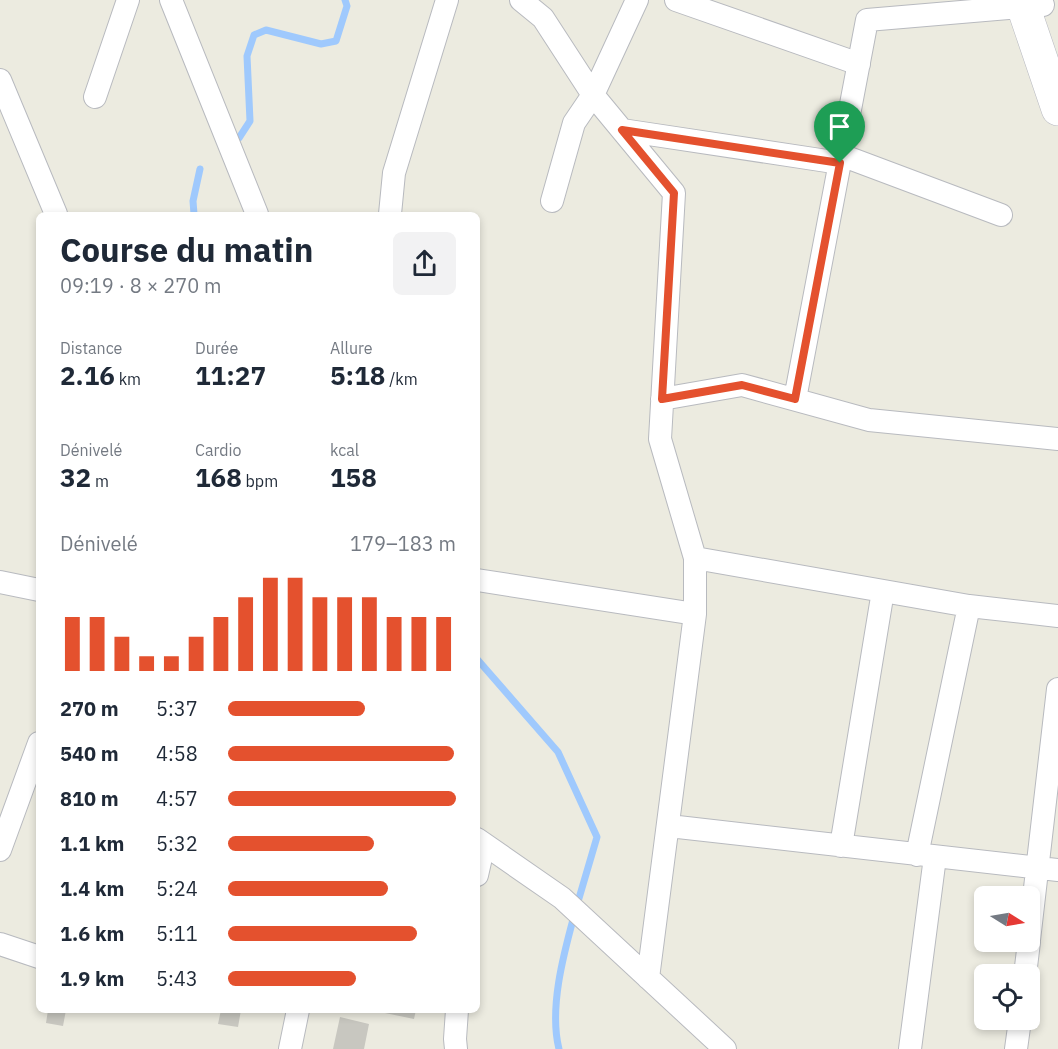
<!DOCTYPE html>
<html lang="fr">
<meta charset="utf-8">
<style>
body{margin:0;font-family:"IBM Plex Sans",sans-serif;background:#f2f2f3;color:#1f2937;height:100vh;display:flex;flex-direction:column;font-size:22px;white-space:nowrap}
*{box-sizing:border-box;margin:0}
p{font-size:20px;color:#747a83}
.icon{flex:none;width:33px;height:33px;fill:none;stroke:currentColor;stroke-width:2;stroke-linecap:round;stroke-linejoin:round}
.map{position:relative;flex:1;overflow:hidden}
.details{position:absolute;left:36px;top:212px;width:444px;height:801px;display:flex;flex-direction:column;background:#fff;border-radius:9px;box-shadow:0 3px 9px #0003}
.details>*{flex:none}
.needle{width:39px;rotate:101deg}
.controls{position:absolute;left:974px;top:886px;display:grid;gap:12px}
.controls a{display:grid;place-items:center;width:66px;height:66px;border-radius:9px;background:#fff;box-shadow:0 3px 9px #0003;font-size:30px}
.pin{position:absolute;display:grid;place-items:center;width:51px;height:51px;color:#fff;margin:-62px -26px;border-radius:50% 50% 50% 0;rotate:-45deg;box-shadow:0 0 6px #0007}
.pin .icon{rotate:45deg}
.round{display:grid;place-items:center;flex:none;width:63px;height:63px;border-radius:9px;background:#f2f2f3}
.overview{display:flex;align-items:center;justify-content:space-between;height:102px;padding:0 24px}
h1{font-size:33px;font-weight:700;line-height:45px}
.figures{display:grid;grid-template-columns:repeat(3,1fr);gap:9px;height:102px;padding:6px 24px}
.figures div{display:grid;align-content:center}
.figures b{font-size:26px;font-weight:700}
.figures small{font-size:16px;font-weight:400}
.figures p{font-size:16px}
.chart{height:168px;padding:12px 24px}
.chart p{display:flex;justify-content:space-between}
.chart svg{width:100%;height:108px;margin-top:6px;stroke:#e4512e;stroke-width:6}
ul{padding:0 24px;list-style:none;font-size:20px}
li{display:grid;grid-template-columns:96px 72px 1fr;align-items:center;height:45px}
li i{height:15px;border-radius:8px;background:#e4512e}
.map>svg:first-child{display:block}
</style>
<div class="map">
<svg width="1058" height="1049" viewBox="0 0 1058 1049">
<rect width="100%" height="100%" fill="#ecebe0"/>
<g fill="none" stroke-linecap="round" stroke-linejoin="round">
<path stroke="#9fc9fd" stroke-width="7" d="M 239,138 L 250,121 L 247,56 L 254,35 L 266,30 L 321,44 L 336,41 L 347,6 L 345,0
M 194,214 L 193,201 L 200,169
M 477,659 L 558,752 L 597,837 L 577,905
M 559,1049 C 549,1009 563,956 574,916"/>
</g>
<path fill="#c8c7c0" d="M 48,1010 L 66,1010 L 63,1026 L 46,1023 Z
M 221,1010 L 241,1010 L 238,1027 L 218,1024 Z
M 385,1010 L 416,1010 L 414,1019 L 385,1013 Z
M 340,1017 L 369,1024 L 364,1049 L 333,1049 Z"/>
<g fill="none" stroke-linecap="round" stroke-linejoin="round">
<defs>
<path id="minor" d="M 171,0 L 257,214
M 521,0 L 543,18 L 593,95 L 674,193 L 660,439 L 695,558 L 695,614 L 648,978
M 676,0 L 859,64
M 0,80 L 56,214
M 95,97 L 128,0
M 622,130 L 840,163
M 841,155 L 1001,215
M 552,201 L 574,123 L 593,95 L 637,0
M 390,214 L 394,173 L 447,0
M 662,399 L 742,385 L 869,420 L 1058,439
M 795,399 L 867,20 L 1043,5
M 695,558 L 969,606 L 1058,616
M 477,580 L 695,614
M 0,582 L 39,590
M 669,826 L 1058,870
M 477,839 L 562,898 L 725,1049
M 841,846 L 883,591
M 0,850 L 39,743
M 917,855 L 969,606
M 477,875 L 484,844
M 1029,940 L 1058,689
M 0,944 L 39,957
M 1025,975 L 1029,942
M 290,1049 L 298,1010
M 456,1049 L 455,1039 L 457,1010
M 910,1049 L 935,857
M 1016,1049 L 1020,1020"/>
<path id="secondary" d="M 1021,0 L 1058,109"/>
</defs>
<use href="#minor" stroke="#b8babf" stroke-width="24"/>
<use href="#secondary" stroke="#b9bbc2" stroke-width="34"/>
<use href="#minor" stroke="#fff" stroke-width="22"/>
<use href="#secondary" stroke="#fff" stroke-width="33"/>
</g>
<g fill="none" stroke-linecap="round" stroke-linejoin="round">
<defs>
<path id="route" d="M 622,130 L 840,163 L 795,399 L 742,385 L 662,399 L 674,193 Z"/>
</defs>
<use href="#route" stroke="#fff" stroke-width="12"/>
<use href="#route" stroke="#e4512e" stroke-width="8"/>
</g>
</svg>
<div class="controls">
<a><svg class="needle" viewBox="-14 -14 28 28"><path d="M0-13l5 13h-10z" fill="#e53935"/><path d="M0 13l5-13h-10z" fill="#747a83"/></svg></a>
<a><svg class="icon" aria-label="locate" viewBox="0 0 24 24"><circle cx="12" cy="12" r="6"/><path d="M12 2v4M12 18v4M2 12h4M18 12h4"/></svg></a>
</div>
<div class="pin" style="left:840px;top:163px;background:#1e9e55"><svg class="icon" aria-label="arrive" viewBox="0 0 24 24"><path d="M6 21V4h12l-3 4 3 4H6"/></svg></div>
<section class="details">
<div class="overview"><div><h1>Course du matin</h1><p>09:19 · 8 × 270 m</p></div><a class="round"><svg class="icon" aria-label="share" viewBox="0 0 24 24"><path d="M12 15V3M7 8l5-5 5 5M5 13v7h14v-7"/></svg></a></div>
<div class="figures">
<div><p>Distance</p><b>2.16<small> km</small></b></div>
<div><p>Durée</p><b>11:27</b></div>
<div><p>Allure</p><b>5:18<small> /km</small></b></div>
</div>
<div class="figures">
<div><p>Dénivelé</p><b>32<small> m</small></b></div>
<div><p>Cardio</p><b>168<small> bpm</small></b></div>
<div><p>kcal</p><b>158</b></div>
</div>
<div class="chart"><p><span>Dénivelé</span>179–183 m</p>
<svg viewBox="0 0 160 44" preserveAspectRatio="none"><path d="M5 44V22M15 44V22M25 44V30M35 44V38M45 44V38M55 44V30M65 44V22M75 44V14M85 44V6M95 44V6M105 44V14M115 44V14M125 44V14M135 44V22M145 44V22M155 44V22"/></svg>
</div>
<ul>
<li><b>270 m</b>5:37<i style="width:60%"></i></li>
<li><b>540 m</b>4:58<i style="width:99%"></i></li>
<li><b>810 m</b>4:57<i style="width:100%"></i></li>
<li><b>1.1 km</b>5:32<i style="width:64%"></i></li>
<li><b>1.4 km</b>5:24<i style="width:70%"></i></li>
<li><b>1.6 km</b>5:11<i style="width:83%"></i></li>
<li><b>1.9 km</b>5:43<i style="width:56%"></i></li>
</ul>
</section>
</div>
